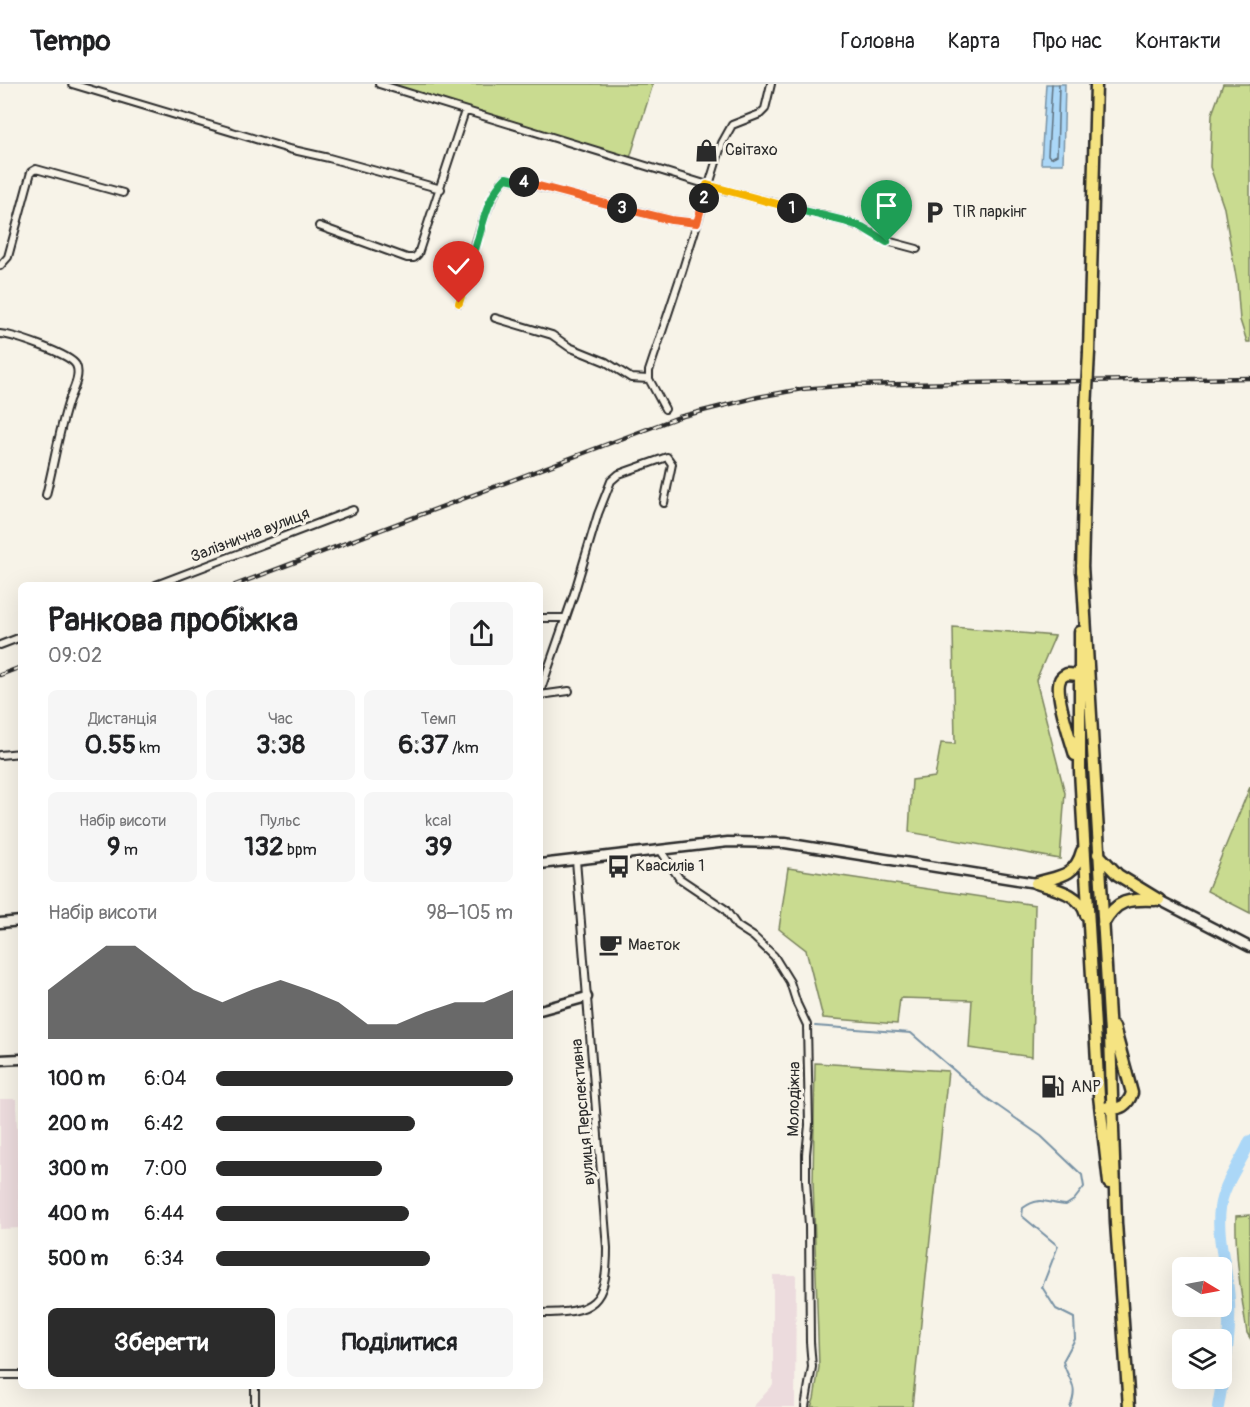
<!DOCTYPE html>
<html lang="uk">
<meta charset="utf-8">
<style>
body{margin:0;font-family:Pangolin,sans-serif;background:#f6f6f6;color:#202124;height:100vh;display:flex;flex-direction:column;font-size:22px;white-space:nowrap}
*{box-sizing:border-box;margin:0}
p{font-size:20px;color:#757577}
.icon{flex:none;width:33px;height:33px;fill:none;stroke:currentColor;stroke-width:2;stroke-linecap:round;stroke-linejoin:round}
.map{position:relative;flex:1;overflow:hidden}
.side{position:absolute;left:18px;top:498px;width:525px;height:807px;display:flex;flex-direction:column;background:#fff;border-radius:9px;box-shadow:0 6px 24px #0002}
.side>*{flex:none}
.needle{width:39px;rotate:100deg}
.fabs{position:absolute;left:1172px;top:1173px;display:grid;gap:12px}
.fabs a{display:grid;place-items:center;width:60px;height:60px;border-radius:9px;background:#fff;box-shadow:0 6px 24px #0002;font-size:30px}
.pin{position:absolute;display:grid;place-items:center;width:51px;height:51px;color:#fff;margin:-62px -26px;border-radius:50% 50% 50% 0;rotate:-45deg;box-shadow:0 0 6px #0007}
.pin .icon{rotate:45deg}
.km{position:absolute;width:30px;height:30px;margin:-15px;border-radius:50%;background:#222;color:#fff;font-size:16px;line-height:30px;text-align:center}
.round{display:grid;place-items:center;flex:none;width:63px;height:63px;border-radius:9px;background:#f6f6f6}
.overview{display:flex;align-items:center;justify-content:space-between;height:102px;padding:0 30px}
h1{font-size:33px;font-weight:700;line-height:45px}
.stats{display:grid;grid-template-columns:repeat(3,1fr);gap:9px;height:102px;padding:6px 30px}
.stats div{display:grid;align-content:center;border-radius:9px;background:#f6f6f6;text-align:center}
.stats b{font-size:26px;font-weight:700}
.stats small{font-size:16px;font-weight:400}
.stats p{font-size:16px}
.chart{height:168px;padding:12px 30px}
.chart p{display:flex;justify-content:space-between}
.chart svg{width:100%;height:108px;margin-top:6px;fill:#2b2b2b;opacity:.7}
.primary-button{display:flex;gap:12px;margin-top:auto;padding:12px 30px}
.primary-button a{flex:1;height:69px;border-radius:9px;background:#2b2b2b;color:#fff;font-size:24px;font-weight:700;line-height:69px;text-align:center}
.primary-button a+a{background:#f6f6f6;color:#202124}
ul{padding:0 30px;list-style:none;font-size:20px}
li{display:grid;grid-template-columns:96px 72px 1fr;align-items:center;height:45px}
li i{height:15px;border-radius:8px;background:#2b2b2b}
header{display:flex;align-items:center;gap:36px;box-sizing:border-box;height:84px;padding:0 30px;background:#fff;border-bottom:2px solid #e0e0e0}
header strong{font-size:28px}
nav{display:flex;gap:33px;margin-inline-start:auto;font-size:21px}
.map>svg:first-child{display:block}
</style>
<header>
<strong>Tempo</strong>
<nav><a>Головна</a><a>Карта</a><a>Про нас</a><a>Контакти</a></nav>
</header>
<div class="map">
<svg width="1250" height="1323" viewBox="0 0 1250 1323">
<rect width="100%" height="100%" fill="#f7f3e8"/>
<filter id="ink" filterUnits="userSpaceOnUse"><feTurbulence type="fractalNoise" baseFrequency=".0167" numOctaves="2"/><feDisplacementMap in="SourceGraphic" scale="12" xChannelSelector="R" yChannelSelector="G"/><feConvolveMatrix kernelMatrix="1 2 1 2 8 2 1 2 1" color-interpolation-filters="sRGB"/></filter>
<g filter="url(#ink)">
<path fill="#ecdbdd" d="M 0,1015 L 16,1015 L 20,1144 L 0,1145 Z
M 773,1191 L 796,1191 L 795,1323 L 753,1323 L 773,1301 Z"/>
<path fill="#c9db90" stroke="#7a835e" stroke-width="1.5" d="M 379,0 L 653,0 L 629,77 Z
M 1223,0 L 1250,0 L 1250,258 L 1247,258 L 1240,236 L 1237,198 L 1224,124 L 1210,83 L 1212,30 Z
M 953,543 L 1055,552 L 1036,596 L 1065,709 L 1060,775 L 909,748 L 912,696 L 935,693 L 941,659 L 955,660 Z
M 1250,703 L 1250,829 L 1207,807 Z
M 788,784 L 1035,821 L 1032,973 L 969,964 L 972,916 L 900,914 L 897,940 L 823,934 L 806,866 L 779,845 Z
M 815,979 L 948,987 L 912,1323 L 811,1323 L 814,1315 L 819,1283 L 813,1097 Z
M 1250,1131 L 1250,1254 L 1247,1249 C 1241,1210 1235,1172 1236,1132 Z"/>
<path fill="#abd7f7" stroke="#7892a5" stroke-width="1.5" d="M 1046,0 L 1065,0 L 1063,80 L 1041,80 Z"/>
<g fill="none" stroke-linecap="round" stroke-linejoin="round">
<path stroke="#5e707d" stroke-width="1.5" d="M 1052,0 L 1048,71 L 1051,74 L 1057,71 L 1059,0"/>
<path stroke="#7892a5" stroke-width="2" d="M 815,942 L 911,949 L 985,1013 L 1041,1052 L 1082,1091 L 1084,1103 L 1074,1116 L 1066,1121 C 1048,1120 1040,1111 1023,1124 L 1022,1132 L 1058,1162 L 1042,1203 L 1056,1225 L 1074,1234 L 1075,1255 L 1063,1277 C 1067,1296 1080,1300 1070,1323"/>
<path stroke="#abd7f7" stroke-width="12" d="M 1218,1323 C 1224,1288 1231,1253 1229,1217 C 1228,1187 1216,1155 1220,1124 C 1223,1100 1241,1079 1250,1057"/>
<defs>
<path id="street" d="M 72,0 L 289,65 L 329,74 L 441,105
M 379,0 L 721,105 L 844,137 L 862,143 L 887,157 L 917,165
M 319,142 L 407,174 L 414,174 L 418,170 L 465,27
M 0,182 L 8,173 L 31,88 L 36,85 L 123,109
M 459,219 C 468,188 485,113 506,94 L 671,136 L 697,139
M 495,234 L 552,251 L 569,263 L 606,278 L 631,294 L 649,295
M 0,250 C 14,251 70,270 76,281 C 81,291 73,306 69,316 C 59,346 54,380 46,411
M 665,325 L 649,295 L 649,287 L 682,188 L 722,59 L 732,41 L 760,30 L 765,25 L 771,0
M 156,501 L 353,426
M 540,534 L 566,534
M 0,561 L 21,553
M 540,608 L 574,510 L 598,430 L 611,397 L 619,390 L 667,373 L 672,380 L 664,419
M 540,611 L 569,607
M 0,671 L 21,669
M 661,767 L 679,794 L 725,825 L 737,842 L 754,853 L 774,872 L 790,898 L 797,920 L 807,941 L 809,1041 L 806,1070 L 806,1096 L 809,1142 L 810,1258 L 812,1283 L 805,1323
M 540,1229 C 594,1229 607,1220 607,1164 L 576,776
M 0,1291 L 21,1291
M 255,1302 L 255,1323"/>
<path id="secondary" d="M 540,780 L 728,758 L 785,759 L 1036,799
M 1159,816 L 1250,863
M 0,839 L 21,837
M 540,926 L 587,913
M 0,976 L 21,975"/>
<path id="highway" d="M 1089,268 L 1096,0
M 1082,481 L 1110,950 L 1116,1139 L 1129,1323
M 1082,488 L 1086,326
M 1080,548 L 1080,687 L 1099,1012 L 1109,1099
M 1075,671 C 1071,657 1054,608 1060,596 C 1061,593 1065,591 1067,590 L 1079,591 L 1081,596
M 1098,770 L 1118,791 L 1159,816
M 1036,799 C 1054,805 1081,809 1086,831
M 1036,799 C 1059,792 1075,793 1082,767
M 1103,840 C 1117,815 1129,815 1155,816
M 1108,1023 C 1120,1027 1128,1021 1132,1009 L 1114,943"/>
</defs>
<use href="#street" stroke="#2b2b2b" stroke-width="10"/>
<use href="#secondary" stroke="#2b2b2b" stroke-width="13"/>
<use href="#highway" stroke="#2b2b2b" stroke-width="15"/>
<use href="#street" stroke="#f7f3e8" stroke-width="6"/>
<use href="#secondary" stroke="#f7f3e8" stroke-width="8"/>
<use href="#highway" stroke="#f5e382" stroke-width="10"/>
<defs>
<path id="rail" d="M 235,501 L 679,333 L 758,313 L 802,305 L 851,301 L 1250,294
M 0,591 L 21,583"/>
</defs>
<use href="#rail" stroke="#2b2b2b" stroke-width="4.5"/>
<use href="#rail" stroke="#f7f3e8" stroke-width="2" stroke-dasharray="7" stroke-linecap="butt"/>
<defs>
<path id="highway-bridge" d="M 1086,326 L 1089,268"/>
</defs>
<use href="#highway-bridge" stroke="#2b2b2b" stroke-width="15" stroke-linecap="butt"/>
<use href="#highway-bridge" stroke="#f5e382" stroke-width="10"/>
</g>
</g>
<g fill="none" stroke-linecap="round" stroke-linejoin="round" filter="url(#ink)">
<defs>
<path id="split-1" d="M 792,124 L 844,137 L 862,143 L 887,158"/>
<path id="split-2" d="M 704,114 L 707,101 L 792,124"/>
<path id="split-3" d="M 622,124 L 671,136 L 697,139 L 704,114"/>
<path id="split-4" d="M 524,98 L 622,124"/>
<path id="split-5" d="M 474,169 C 482,144 487,112 506,94 L 524,98"/>
<path id="split-6" d="M 459,219 L 474,169"/>
</defs>
<use href="#split-1" stroke="#fff" stroke-width="12"/>
<use href="#split-2" stroke="#fff" stroke-width="12"/>
<use href="#split-3" stroke="#fff" stroke-width="12"/>
<use href="#split-4" stroke="#fff" stroke-width="12"/>
<use href="#split-5" stroke="#fff" stroke-width="12"/>
<use href="#split-6" stroke="#fff" stroke-width="12"/>
<use href="#split-1" stroke="#22a559" stroke-width="8"/>
<use href="#split-2" stroke="#f5b400" stroke-width="8"/>
<use href="#split-3" stroke="#f0652b" stroke-width="8"/>
<use href="#split-4" stroke="#f0652b" stroke-width="8"/>
<use href="#split-5" stroke="#22a559" stroke-width="8"/>
<use href="#split-6" stroke="#f5b400" stroke-width="8"/>
</g>
<defs>
<symbol id="shop-bare" viewBox="-9 -9 18 18"><path d="M-5-2.5h2.3a2.7 3.5 0 0 1 5.4 0H5L5.5 6h-11ZM-1.5-2.5h3a1.5 2.3 0 0 0-3 0Z" fill="#2b2b2b" stroke="#f7f3e8" stroke-width="2.5" paint-order="stroke"/></symbol>
<symbol id="parking-bare" viewBox="-9 -9 18 18"><path d="M-3.5-5.5H1a3.5 3.5 0 0 1 0 7H-1V5.5H-3.5ZM-1-3.4V-.6H.8a1.4 1.4 0 0 0 0-2.8Z" fill="#2b2b2b" stroke="#f7f3e8" stroke-width="2.5" paint-order="stroke"/></symbol>
<symbol id="bus-bare" viewBox="-9 -9 18 18"><path d="M-5-6H5V4H4V6H2V4H-2V6H-4V4H-5ZM-3.5-4V0h7V-4ZM-3.5 1.2v1.5H-2V1.2ZM2 1.2v1.5H3.5V1.2Z" fill="#2b2b2b" stroke="#f7f3e8" stroke-width="2.5" paint-order="stroke"/></symbol>
<symbol id="cafe-bare" viewBox="-9 -9 18 18"><path d="M-5.5-4.5H6V0H3Q3 3.5 0 3.5H-2.5Q-5.5 3.5-5.5 0ZM3-3.2v2h1.7v-2ZM-6 4.5H4V6H-6Z" fill="#2b2b2b" stroke="#f7f3e8" stroke-width="2.5" paint-order="stroke"/></symbol>
<symbol id="fuel-bare" viewBox="-9 -9 18 18"><path d="M-5.5-6h7V0h2V4h1.3V-2.5L3-4.5l.8-.8L6-3V5H2.5V1h-1V6h-7ZM-4.2-4.7v3.2H.2V-4.7Z" fill="#2b2b2b" stroke="#f7f3e8" stroke-width="2.5" paint-order="stroke"/></symbol>
</defs>
<g fill-rule="evenodd">
<use href="#shop-bare" x="690" y="50" width="33" height="33"/>
<use href="#parking-bare" x="918" y="112" width="33" height="33"/>
<use href="#bus-bare" x="602" y="766" width="33" height="33"/>
<use href="#cafe-bare" x="594" y="844" width="33" height="33"/>
<use href="#fuel-bare" x="1036" y="986" width="33" height="33"/>
</g>
<g text-anchor="middle" dominant-baseline="central" stroke-width="6" stroke-linejoin="round" paint-order="stroke">
<g font-size="16" fill="#2b2b2b" stroke="#f7f3e8" text-anchor="start">
<text x="725" y="66">Світахо</text>
<text x="953" y="128">TIR паркінг</text>
<text x="636" y="782">Квасилів 1</text>
<text x="628" y="861">Маєток</text>
<text x="1071" y="1003">ANP</text>
</g>
<g font-size="16" fill="#2b2b2b" stroke="#f7f3e8">
<text transform="translate(250 451) rotate(-21)">Залізнична вулиця</text>
<text transform="translate(794 1015) rotate(-89)">Молодіжна</text>
<text transform="translate(583 1028) rotate(-95)">вулиця Перспективна</text>
</g>
</g>
</svg>
<div class="fabs">
<a><svg class="needle" viewBox="-14 -14 28 28"><path d="M0-13l5 13h-10z" fill="#e53935"/><path d="M0 13l5-13h-10z" fill="#757577"/></svg></a>
<a><svg class="icon" aria-label="layers" viewBox="0 0 24 24"><path d="M12 4l9 5-9 5-9-5zM3 14l9 5 9-5"/></svg></a>
</div>
<div class="pin" style="left:887px;top:158px;background:#1e9e55"><svg class="icon" aria-label="arrive" viewBox="0 0 24 24"><path d="M6 21V4h12l-3 4 3 4H6"/></svg></div>
<div class="pin" style="left:459px;top:219px;background:#d93025"><svg class="icon" aria-label="check" viewBox="0 0 24 24"><path d="M5 12l5 5 9-10"/></svg></div>
<b class="km" style="left:792px;top:124px">1</b>
<b class="km" style="left:704px;top:114px">2</b>
<b class="km" style="left:622px;top:124px">3</b>
<b class="km" style="left:524px;top:98px">4</b>
<section class="side">
<div class="overview"><div><h1>Ранкова пробіжка</h1><p>09:02</p></div><a class="round"><svg class="icon" aria-label="share" viewBox="0 0 24 24"><path d="M12 15V3M7 8l5-5 5 5M5 13v7h14v-7"/></svg></a></div>
<div class="stats">
<div><p>Дистанція</p><b>0.55<small> km</small></b></div>
<div><p>Час</p><b>3:38</b></div>
<div><p>Темп</p><b>6:37<small> /km</small></b></div>
</div>
<div class="stats">
<div><p>Набір висоти</p><b>9<small> m</small></b></div>
<div><p>Пульс</p><b>132<small> bpm</small></b></div>
<div><p>kcal</p><b>39</b></div>
</div>
<div class="chart"><p><span>Набір висоти</span>98–105 m</p>
<svg viewBox="0 0 160 44" preserveAspectRatio="none"><path d="M0 44V24L10 15L20 6L30 6L40 15L50 24L60 29L70 24L80 20L90 24L100 29L110 38L120 38L130 33L140 29L150 29L160 24V44z"/></svg>
</div>
<ul>
<li><b>100 m</b>6:04<i style="width:100%"></i></li>
<li><b>200 m</b>6:42<i style="width:67%"></i></li>
<li><b>300 m</b>7:00<i style="width:56%"></i></li>
<li><b>400 m</b>6:44<i style="width:65%"></i></li>
<li><b>500 m</b>6:34<i style="width:72%"></i></li>
</ul>
<div class="primary-button"><a>Зберегти</a><a>Поділитися</a></div>
</section>
</div>
